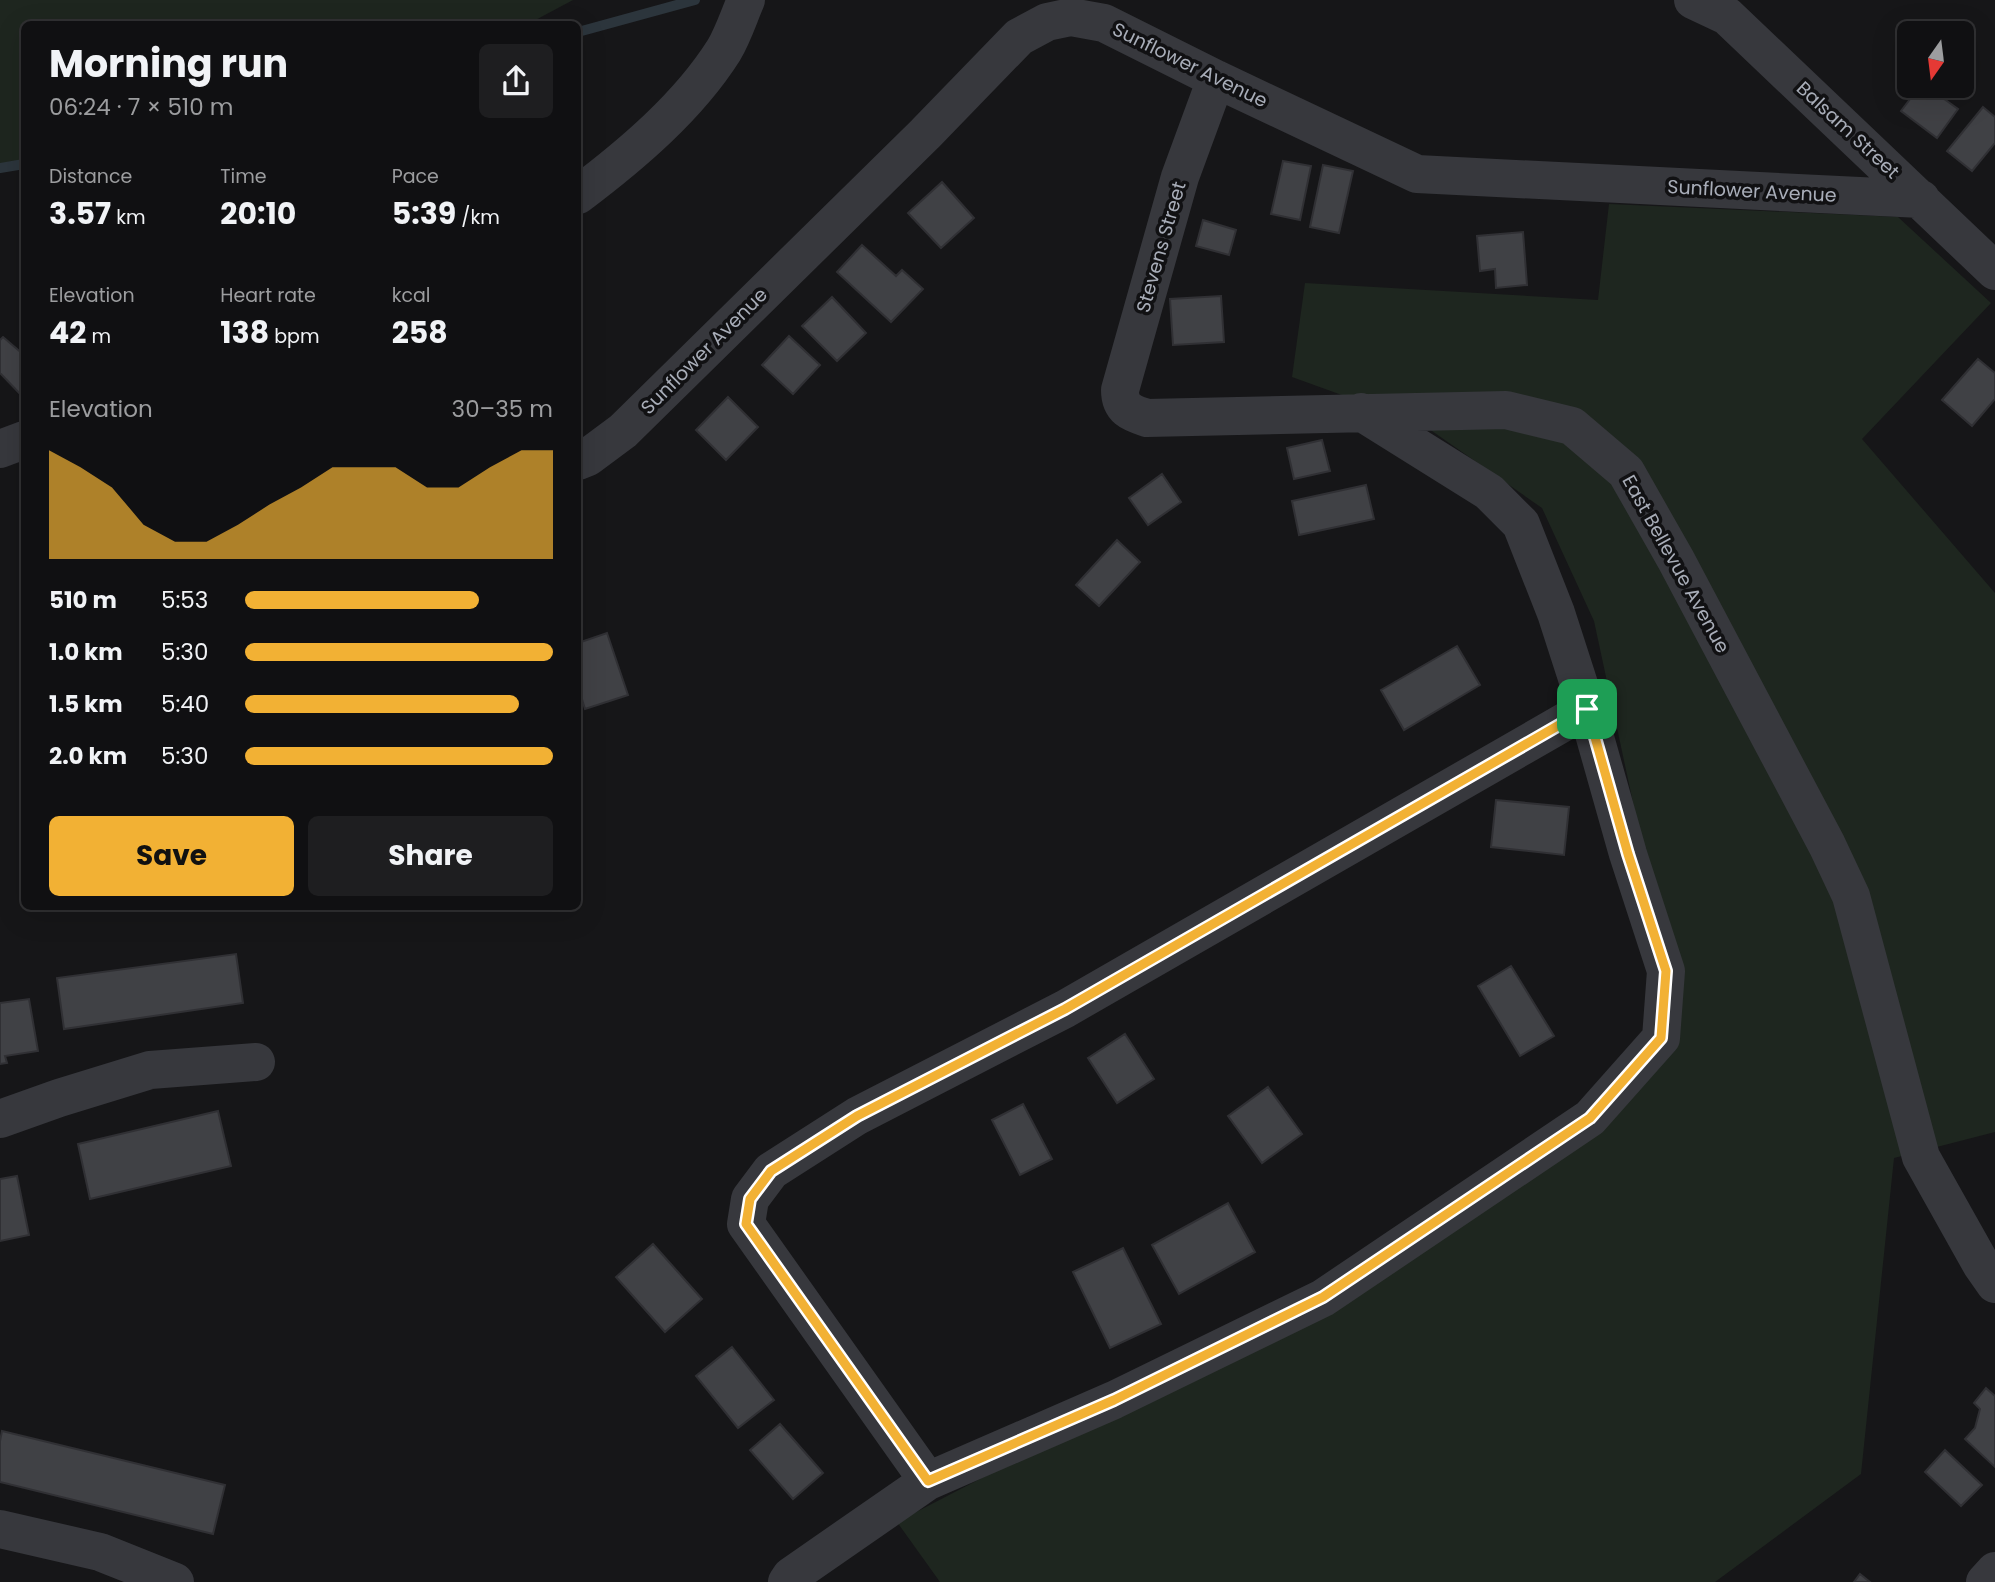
<!DOCTYPE html>
<meta charset="utf-8">
<style>
body{margin:0;font-family:Poppins,sans-serif;background:#1e1e20;color:#f1f3f6;height:100vh;display:flex;flex-direction:column;font-size:26px;white-space:nowrap}
*{box-sizing:border-box;margin:0}
p{font-size:23px;color:#9c9d9f}
.icon{flex:none;width:38px;height:38px;fill:none;stroke:currentColor;stroke-width:2;stroke-linecap:round;stroke-linejoin:round}
.map{position:relative;flex:1;overflow:hidden}
.side{position:absolute;left:21px;top:21px;width:560px;height:889px;display:flex;flex-direction:column;background:#101012;border-radius:10px;box-shadow:0 7px 28px #0002,0 0 0 2px #303032}
.side>*{flex:none}
.needle{width:46px;rotate:194deg}
.fabs{position:absolute;left:1897px;top:21px;display:grid;gap:14px}
.fabs a{display:grid;place-items:center;width:77px;height:77px;border-radius:10px;background:#101012;box-shadow:0 7px 28px #0002,0 0 0 2px #303032;font-size:35px}
.pin{position:absolute;display:grid;place-items:center;width:60px;height:60px;color:#fff;margin:-30px;border-radius:14px;box-shadow:0 4px 10px #0006}
.round{display:grid;place-items:center;flex:none;width:74px;height:74px;border-radius:10px;background:#1e1e20}
.overview{display:flex;align-items:center;justify-content:space-between;height:119px;padding:0 28px}
h1{font-size:38px;font-weight:700;line-height:52px}
.figures{display:grid;grid-template-columns:repeat(3,1fr);gap:10px;height:119px;padding:7px 28px}
.figures div{display:grid;align-content:center}
.figures b{font-size:30px;font-weight:700}
.figures small{font-size:19px;font-weight:400}
.figures p{font-size:19px}
.chart{height:196px;padding:14px 28px}
.chart p{display:flex;justify-content:space-between}
.chart svg{width:100%;height:126px;margin-top:7px;fill:#f2b134;opacity:.7}
.primary-button{display:flex;gap:14px;margin-top:auto;padding:14px 28px}
.primary-button a{flex:1;height:80px;border-radius:10px;background:#f2b134;color:#111;font-size:28px;font-weight:700;line-height:80px;text-align:center}
.primary-button a+a{background:#1e1e20;color:#f1f3f6}
ul{padding:0 28px;list-style:none;font-size:23px}
li{display:grid;grid-template-columns:112px 84px 1fr;align-items:center;height:52px}
li i{height:18px;border-radius:9px;background:#f2b134}
.map>svg:first-child{display:block}
</style>
<div class="map">
<svg width="1995" height="1582" viewBox="0 0 1995 1582">
<rect width="100%" height="100%" fill="#161618"/>
<path fill="#1e261f" d="M 0,0 L 573,0 L 528,24 L 24,24 L 24,161 L 0,164 Z
M 1609,204 L 1898,217 L 1991,303 L 1862,439 L 1995,593 L 1995,1132 L 1894,1158 L 1861,1474 L 1715,1582 L 940,1582 L 897,1522 L 1132,1400 L 1326,1315 L 1680,1021 L 1594,621 L 1542,508 L 1422,424 L 1292,377 L 1305,283 L 1598,300 Z"/>
<g fill="none" stroke-linecap="round" stroke-linejoin="round">
<path stroke="#2c353c" stroke-width="10" d="M 578,32 L 695,0
M 0,168 L 24,164"/>
</g>
<path fill="#404145" stroke="#303034" stroke-width="2" d="M 1920,86 L 1926,86 L 1958,109 L 1937,138 L 1901,111 Z
M 1983,107 L 1995,117 L 1995,143 L 1972,171 L 1947,151 Z
M 1283,161 L 1311,166 L 1300,220 L 1271,214 Z
M 1323,165 L 1353,171 L 1339,233 L 1310,227 Z
M 942,182 L 974,218 L 941,248 L 908,213 Z
M 1203,220 L 1236,230 L 1229,255 L 1196,246 Z
M 1523,232 L 1527,285 L 1496,288 L 1495,269 L 1480,271 L 1477,236 Z
M 862,245 L 896,276 L 902,270 L 923,289 L 891,322 L 837,272 Z
M 1221,296 L 1224,342 L 1173,345 L 1170,299 Z
M 832,297 L 866,333 L 837,361 L 802,326 Z
M 789,336 L 820,365 L 793,394 L 762,365 Z
M 3,337 L 24,355 L 24,398 L 0,373 L 0,340 Z
M 1978,359 L 1995,373 L 1995,399 L 1972,426 L 1942,400 Z
M 728,397 L 758,427 L 726,460 L 696,430 Z
M 1322,440 L 1330,471 L 1294,479 L 1287,448 Z
M 1162,474 L 1181,502 L 1148,525 L 1129,498 Z
M 1366,485 L 1374,519 L 1299,535 L 1292,501 Z
M 1117,540 L 1140,562 L 1099,606 L 1076,585 Z
M 607,633 L 628,695 L 585,709 L 578,686 L 578,643 Z
M 1457,646 L 1480,685 L 1404,730 L 1381,690 Z
M 1496,800 L 1569,807 L 1564,855 L 1491,847 Z
M 236,954 L 243,1003 L 64,1029 L 57,978 Z
M 1511,966 L 1554,1036 L 1520,1056 L 1478,986 Z
M 29,999 L 38,1051 L 5,1056 L 7,1063 L 0,1064 L 0,1003 Z
M 1125,1034 L 1154,1079 L 1117,1103 L 1088,1058 Z
M 1268,1087 L 1302,1134 L 1262,1163 L 1228,1116 Z
M 1023,1104 L 1052,1159 L 1020,1175 L 992,1120 Z
M 218,1111 L 231,1166 L 90,1199 L 78,1144 Z
M 17,1176 L 29,1235 L 0,1241 L 0,1179 Z
M 1228,1203 L 1255,1252 L 1179,1294 L 1152,1245 Z
M 653,1244 L 702,1299 L 665,1332 L 616,1277 Z
M 1123,1248 L 1161,1324 L 1110,1348 L 1073,1272 Z
M 732,1347 L 774,1400 L 738,1428 L 696,1376 Z
M 1986,1388 L 1995,1396 L 1995,1467 L 1965,1439 L 1975,1428 L 1980,1409 L 1974,1403 Z
M 780,1424 L 823,1473 L 793,1499 L 750,1450 Z
M 2,1431 L 225,1485 L 213,1534 L 0,1482 L 0,1441 Z
M 1945,1450 L 1982,1485 L 1961,1506 L 1925,1472 Z
M 1860,1574 L 1870,1582 L 1854,1582 Z"/>
<g fill="none" stroke-linecap="round" stroke-linejoin="round">
<path stroke="#37383d" stroke-width="38" d="M 1693,0 L 1727,16 L 1995,271
M 1216,79 L 1180,177 L 1120,390 C 1120,409 1131,413 1147,418 L 1506,410 L 1572,426 L 1626,472 L 1676,560 L 1827,845 L 1851,896 L 1921,1157 L 1981,1264 L 1995,1284
M 578,195 C 631,155 688,107 724,50 C 733,35 739,16 746,0
M 0,449 L 24,440
M 578,461 L 588,457 L 623,431 L 925,134 L 1019,37 L 1047,22 L 1071,17 L 1104,23 L 1216,79 L 1417,174 L 1921,199
M 0,1119 L 59,1098 L 150,1070 L 256,1062
M 928,1481 L 746,1224 L 750,1199 L 771,1171 L 857,1116 L 1065,1009 L 1587,709
M 0,1529 L 100,1552 L 175,1582
M 787,1582 L 791,1576 L 928,1481 L 1114,1400 L 1323,1298 L 1590,1118 L 1661,1038 L 1666,971 L 1628,854 L 1587,709 L 1556,613 L 1521,524 L 1489,492 L 1361,412
M 1985,1582 L 1995,1571"/>
</g>
<g fill="none" stroke-linecap="round" stroke-linejoin="round">
<defs>
<path id="route" d="M 1587,709 L 1628,854 L 1666,971 L 1661,1038 L 1590,1118 L 1323,1297 L 1114,1400 L 928,1481 L 746,1224 L 750,1199 L 771,1171 L 857,1116 L 1065,1009 Z"/>
</defs>
<use href="#route" stroke="#fff" stroke-width="14"/>
<use href="#route" stroke="#f2b134" stroke-width="9"/>
</g>
<g text-anchor="middle" dominant-baseline="central" stroke-width="7" stroke-linejoin="round" paint-order="stroke">
<g font-size="19" fill="#a8adb8" stroke="#111113">
<text transform="translate(1190 65) rotate(26)">Sunflower Avenue</text>
<text transform="translate(1848 130) rotate(43)">Balsam Street</text>
<text transform="translate(1752 191) rotate(3)">Sunflower Avenue</text>
<text transform="translate(1161 247) rotate(-74)">Stevens Street</text>
<text transform="translate(704 351) rotate(-45)">Sunflower Avenue</text>
<text transform="translate(1676 564) rotate(61)">East Bellevue Avenue</text>
</g>
</g>
</svg>
<div class="fabs">
<a><svg class="needle" viewBox="-14 -14 28 28"><path d="M0-13l5 13h-10z" fill="#e53935"/><path d="M0 13l5-13h-10z" fill="#9c9d9f"/></svg></a>
</div>
<div class="pin" style="left:1587px;top:709px;background:#1e9e55"><svg class="icon" aria-label="arrive" viewBox="0 0 24 24"><path d="M6 21V4h12l-3 4 3 4H6"/></svg></div>
<section class="side">
<div class="overview"><div><h1>Morning run</h1><p>06:24 · 7 × 510 m</p></div><a class="round"><svg class="icon" aria-label="share" viewBox="0 0 24 24"><path d="M12 15V3M7 8l5-5 5 5M5 13v7h14v-7"/></svg></a></div>
<div class="figures">
<div><p>Distance</p><b>3.57<small> km</small></b></div>
<div><p>Time</p><b>20:10</b></div>
<div><p>Pace</p><b>5:39<small> /km</small></b></div>
</div>
<div class="figures">
<div><p>Elevation</p><b>42<small> m</small></b></div>
<div><p>Heart rate</p><b>138<small> bpm</small></b></div>
<div><p>kcal</p><b>258</b></div>
</div>
<div class="chart"><p><span>Elevation</span>30–35 m</p>
<svg viewBox="0 0 160 44" preserveAspectRatio="none"><path d="M0 44V6L10 12L20 19L30 32L40 38L50 38L60 32L70 25L80 19L90 12L100 12L110 12L120 19L130 19L140 12L150 6L160 6V44z"/></svg>
</div>
<ul>
<li><b>510 m</b>5:53<i style="width:76%"></i></li>
<li><b>1.0 km</b>5:30<i style="width:100%"></i></li>
<li><b>1.5 km</b>5:40<i style="width:89%"></i></li>
<li><b>2.0 km</b>5:30<i style="width:100%"></i></li>
</ul>
<div class="primary-button"><a>Save</a><a>Share</a></div>
</section>
</div>
